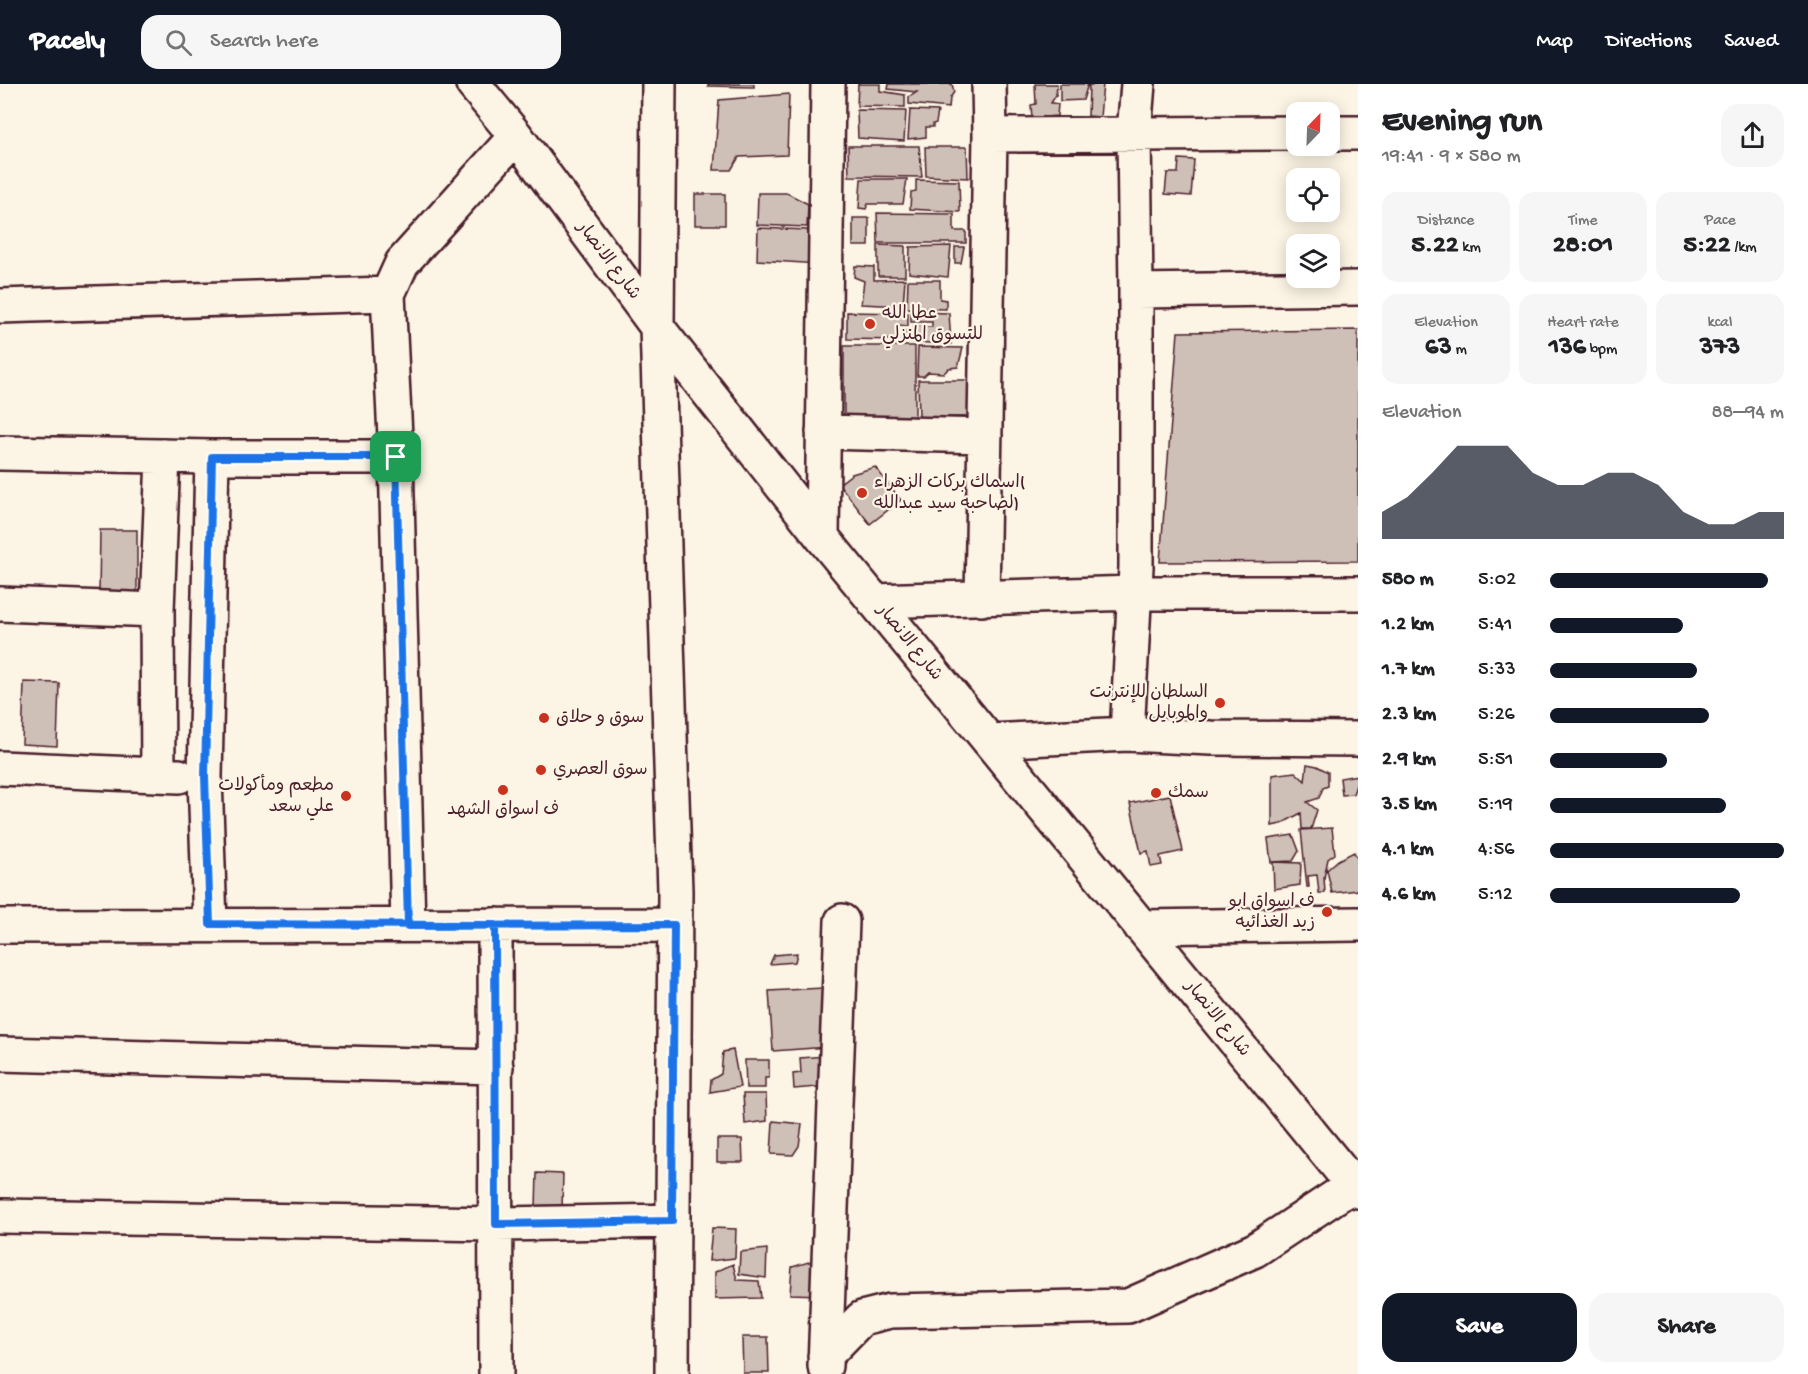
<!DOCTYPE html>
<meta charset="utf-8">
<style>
body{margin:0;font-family:"Gochi Hand","Playpen Sans Arabic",sans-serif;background:#f6f6f6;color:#202124;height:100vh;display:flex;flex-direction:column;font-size:22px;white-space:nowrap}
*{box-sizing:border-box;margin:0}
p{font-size:20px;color:#757577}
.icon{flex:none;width:33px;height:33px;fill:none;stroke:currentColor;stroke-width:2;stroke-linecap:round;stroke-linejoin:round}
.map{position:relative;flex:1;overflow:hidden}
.drawer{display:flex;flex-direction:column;background:#fff;width:450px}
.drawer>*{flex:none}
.needle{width:39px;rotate:23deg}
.fabs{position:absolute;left:1286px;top:18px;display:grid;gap:12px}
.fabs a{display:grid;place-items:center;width:54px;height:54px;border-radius:12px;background:#fff;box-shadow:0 3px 15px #0003;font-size:30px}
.pin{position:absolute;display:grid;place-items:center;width:51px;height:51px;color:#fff;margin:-26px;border-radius:12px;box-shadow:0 3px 9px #0006}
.round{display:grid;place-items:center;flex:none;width:63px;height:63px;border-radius:18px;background:#f6f6f6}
.head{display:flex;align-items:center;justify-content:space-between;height:102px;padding:0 24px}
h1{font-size:33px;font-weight:700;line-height:45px}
.figures{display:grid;grid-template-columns:repeat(3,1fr);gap:9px;height:102px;padding:6px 24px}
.figures div{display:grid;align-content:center;border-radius:15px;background:#f6f6f6;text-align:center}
.figures b{font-size:26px;font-weight:700}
.figures small{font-size:16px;font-weight:400}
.figures p{font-size:16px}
.chart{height:168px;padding:12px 24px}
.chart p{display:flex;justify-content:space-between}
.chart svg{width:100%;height:108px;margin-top:6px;fill:#111827;opacity:.7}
.cta{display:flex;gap:12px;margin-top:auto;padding:12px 24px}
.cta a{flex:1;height:69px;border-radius:18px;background:#111827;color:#fff;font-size:24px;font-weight:700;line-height:69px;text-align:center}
.cta a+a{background:#f6f6f6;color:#202124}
ul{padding:0 24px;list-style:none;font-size:20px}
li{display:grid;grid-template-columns:96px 72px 1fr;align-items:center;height:45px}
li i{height:15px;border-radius:8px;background:#111827}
header{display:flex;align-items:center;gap:36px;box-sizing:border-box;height:84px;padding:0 30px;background:#111827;color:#fff}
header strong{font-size:28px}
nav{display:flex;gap:33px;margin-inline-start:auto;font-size:21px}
.search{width:420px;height:54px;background:#f6f6f6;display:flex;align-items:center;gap:15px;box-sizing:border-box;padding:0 21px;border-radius:18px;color:#757577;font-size:22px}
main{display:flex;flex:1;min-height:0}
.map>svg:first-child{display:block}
</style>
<header>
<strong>Pacely</strong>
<div class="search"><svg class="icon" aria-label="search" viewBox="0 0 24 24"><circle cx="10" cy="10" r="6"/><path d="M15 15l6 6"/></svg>Search here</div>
<nav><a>Map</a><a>Directions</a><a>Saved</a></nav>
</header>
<main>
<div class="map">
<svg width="1358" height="1290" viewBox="0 0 1358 1290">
<rect width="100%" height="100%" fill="#fcf5e5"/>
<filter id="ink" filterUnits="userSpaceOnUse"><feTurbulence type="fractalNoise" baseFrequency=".0167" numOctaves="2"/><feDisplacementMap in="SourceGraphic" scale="12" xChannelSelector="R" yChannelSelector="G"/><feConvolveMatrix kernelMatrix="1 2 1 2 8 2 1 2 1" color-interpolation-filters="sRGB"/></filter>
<g filter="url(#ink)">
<path fill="#cfc0b7" stroke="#4a1f2b" stroke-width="1.5" d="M 708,0 L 754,0 L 754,3 L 708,2 Z
M 858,0 L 880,0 L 880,7 L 905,11 L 905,23 L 857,22 Z
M 889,0 L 952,0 L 954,8 L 950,14 L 949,24 L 909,20 L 909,13 L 917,8 L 888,5 Z
M 1035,0 L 1057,0 L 1056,11 L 1051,19 L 1058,20 L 1057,32 L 1032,34 L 1031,21 L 1036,20 Z
M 1060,0 L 1088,0 L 1083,16 L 1060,17 Z
M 1103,0 L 1100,33 L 1088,32 L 1089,1 Z
M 789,10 L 787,71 L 739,73 L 731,86 L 714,86 L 719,16 Z
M 857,26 L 906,27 L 904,57 L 858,54 Z
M 910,26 L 938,27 L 936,39 L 933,40 L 933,43 L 926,43 L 926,53 L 908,55 Z
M 848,62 L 919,62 L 922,93 L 849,92 Z
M 925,63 L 967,63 L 968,94 L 926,92 Z
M 1179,75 L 1194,76 L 1191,112 L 1165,110 L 1167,89 L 1178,89 Z
M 861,95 L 907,95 L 903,120 L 868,120 L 866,125 L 859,124 Z
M 916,96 L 959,97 L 960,128 L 910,125 L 911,108 L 916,107 Z
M 758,109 L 787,109 L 808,120 L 807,143 L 757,141 Z
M 695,110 L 725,110 L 725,141 L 695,141 Z
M 877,129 L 954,130 L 954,147 L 966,147 L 966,159 L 878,159 Z
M 853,134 L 869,134 L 869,162 L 853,162 Z
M 758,144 L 807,146 L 819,180 L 757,176 Z
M 878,161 L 905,162 L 905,192 L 878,192 Z
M 951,162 L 948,193 L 909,189 L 910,163 Z
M 955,163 L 964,163 L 961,179 L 955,179 Z
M 855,182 L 874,183 L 874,196 L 905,195 L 903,222 L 861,220 L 864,197 L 854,193 Z
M 908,196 L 940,196 L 940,215 L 946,216 L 946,225 L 907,224 Z
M 847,228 L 908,229 L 908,242 L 898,241 L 898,256 L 847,255 Z
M 911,228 L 949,229 L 951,260 L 910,258 L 910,255 L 906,253 L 906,247 L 914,246 L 914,242 L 932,243 L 932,238 L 911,238 Z
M 1358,246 L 1358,477 L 1160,478 L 1178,248 Z
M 844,262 L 915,262 L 915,338 L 844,337 Z
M 918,263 L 963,264 L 958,283 L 949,284 L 944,289 L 928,288 L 924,292 L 917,292 Z
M 918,296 L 973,296 L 970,333 L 919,333 Z
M 875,383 L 901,416 L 870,440 L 839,400 L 852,390 Z
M 100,446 L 137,446 L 137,511 L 99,510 Z
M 24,598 L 59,599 L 57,662 L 22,660 Z
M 1307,680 L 1317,682 L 1328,688 L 1328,702 L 1323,704 L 1319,714 L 1307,718 L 1317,726 L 1311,745 L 1302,745 L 1301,729 L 1281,740 L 1272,742 L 1272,691 L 1295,688 L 1305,697 Z
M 1358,691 L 1358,700 L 1356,701 L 1353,710 L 1342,711 L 1340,694 Z
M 1170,711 L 1183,767 L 1160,772 L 1162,781 L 1151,783 L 1148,767 L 1141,769 L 1130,719 Z
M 1332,744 L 1335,770 L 1328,775 L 1324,794 L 1325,809 L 1319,809 L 1317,791 L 1308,792 L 1309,803 L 1307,803 L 1301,746 Z
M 1293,751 L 1299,767 L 1293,777 L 1271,778 L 1268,755 Z
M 1354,768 L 1358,776 L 1358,806 L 1332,809 L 1327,786 L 1338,776 Z
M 1273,778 L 1301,779 L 1300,801 L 1274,805 Z
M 797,869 L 795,878 L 770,880 L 774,871 Z
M 823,904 L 828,963 L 773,967 L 769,907 Z
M 733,966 L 740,1003 L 710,1008 L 711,996 L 721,990 L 723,968 Z
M 826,972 L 829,1002 L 794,1005 L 793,990 L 801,989 L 800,974 Z
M 745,976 L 769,976 L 769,994 L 765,994 L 765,1004 L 746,1004 Z
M 743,1010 L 766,1010 L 767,1037 L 745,1040 Z
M 773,1037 L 802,1040 L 799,1062 L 793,1071 L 771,1070 Z
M 717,1055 L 742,1055 L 743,1078 L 717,1078 Z
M 537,1089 L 563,1090 L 562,1125 L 536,1124 Z
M 712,1144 L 736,1145 L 735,1174 L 709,1177 Z
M 767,1165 L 766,1194 L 739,1190 L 740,1168 Z
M 822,1174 L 821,1211 L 790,1210 L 792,1183 Z
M 733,1180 L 737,1196 L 759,1197 L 761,1214 L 715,1215 L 715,1188 Z
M 742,1253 L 768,1253 L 769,1289 L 743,1289 Z"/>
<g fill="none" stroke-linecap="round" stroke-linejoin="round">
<defs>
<path id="minor" d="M 473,0 L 516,52 L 657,243 L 822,453 L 1358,1107
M 659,0 L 657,243 L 675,807 L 672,1290
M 1329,49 L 1358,49
M 990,51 L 1296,49
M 1136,207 L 1358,204
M 0,222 L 388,210
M 823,348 L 985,352
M 0,369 L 212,373 L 396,373
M 822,453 L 828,0
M 982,515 L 990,51 L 989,0
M 874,517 L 1135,509 L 1358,509
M 0,520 L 157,526
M 1127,650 L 1136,483 L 1136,207 L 1134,49 L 1138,0
M 989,657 L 1127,650 L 1211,654 L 1358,655
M 0,684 L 179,692
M 158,691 L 157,526 L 163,372
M 210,840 L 205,693 L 212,373
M 408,841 L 396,373 L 388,210 L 402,179 L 516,52
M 495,841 L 496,1290
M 0,842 L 674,841
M 1141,843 L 1358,840
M 0,970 L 496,983
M 0,1132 L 496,1140 L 672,1137
M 825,1272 L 862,1234 L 890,1227 L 1128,1222 L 1255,1166 L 1353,1101
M 825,1282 L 842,837"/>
</defs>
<use href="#minor" stroke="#4a1f2b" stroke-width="38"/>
<use href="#minor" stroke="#fcf5e5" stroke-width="33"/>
</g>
</g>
<g fill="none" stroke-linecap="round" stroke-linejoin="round" filter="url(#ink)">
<defs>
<path id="route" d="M 396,373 L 212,373 L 205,693 L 210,840 L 495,841 L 496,1140 L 672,1137 L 674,841 L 408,842 L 396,373"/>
</defs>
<use href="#route" stroke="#fff" stroke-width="12"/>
<use href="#route" stroke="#1a73e8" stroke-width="8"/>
</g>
<g fill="#c8321e" stroke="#fcf5e5" stroke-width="2">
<circle cx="870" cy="240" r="6"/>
<circle cx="862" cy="409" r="6"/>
<circle cx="1220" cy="619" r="6"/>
<circle cx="544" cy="634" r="6"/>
<circle cx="541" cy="686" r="6"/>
<circle cx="503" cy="706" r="6"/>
<circle cx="1156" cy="709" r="6"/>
<circle cx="346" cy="712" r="6"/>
<circle cx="1327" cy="828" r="6"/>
</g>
<g text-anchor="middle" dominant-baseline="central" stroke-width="4.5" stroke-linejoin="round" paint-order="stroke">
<g font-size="18" fill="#4a1f2b" stroke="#fcf5e5">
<text transform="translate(608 177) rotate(53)">شارع الانصار</text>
<text transform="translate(909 559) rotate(51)">شارع الانصار</text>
<text transform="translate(1217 935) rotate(51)">شارع الانصار</text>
</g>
<g font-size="18" fill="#4a1f2b" stroke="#fcf5e5" text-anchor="start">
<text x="882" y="230">عطا الله<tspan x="882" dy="21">للتسوق المنزلي</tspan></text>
<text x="874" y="399">اسماك بركات الزهراء(<tspan x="874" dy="21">لصاحبه سيد عبدالله)</tspan></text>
<text x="1208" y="609" text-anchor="end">السلطان للإنترنت<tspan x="1208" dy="21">والموبايل</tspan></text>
<text x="556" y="634">سوق و حلاق</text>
<text x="553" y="686">سوق العصري</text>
<text x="334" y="702" text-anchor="end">مطعم ومأكولات<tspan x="334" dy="21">علي سعد</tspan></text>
<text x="1168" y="709">سمك</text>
<text x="503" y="726" text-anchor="middle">ف اسواق الشهد</text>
<text x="1315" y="818" text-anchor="end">ف اسواق ابو<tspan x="1315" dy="21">زيد الغذائيه</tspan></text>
</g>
</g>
</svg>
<div class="fabs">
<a><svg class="needle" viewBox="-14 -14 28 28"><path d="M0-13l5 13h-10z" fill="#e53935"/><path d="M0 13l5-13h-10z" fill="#757577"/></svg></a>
<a><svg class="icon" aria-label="locate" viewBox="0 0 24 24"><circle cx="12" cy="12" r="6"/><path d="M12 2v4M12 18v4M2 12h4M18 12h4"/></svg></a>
<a><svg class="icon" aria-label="layers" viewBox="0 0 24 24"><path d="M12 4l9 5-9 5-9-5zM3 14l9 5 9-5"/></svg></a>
</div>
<div class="pin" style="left:396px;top:373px;background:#1e9e55"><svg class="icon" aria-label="arrive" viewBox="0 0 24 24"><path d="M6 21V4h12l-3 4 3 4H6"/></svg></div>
</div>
<section class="drawer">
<div class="head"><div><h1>Evening run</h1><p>19:41 · 9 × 580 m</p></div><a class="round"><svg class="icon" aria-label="share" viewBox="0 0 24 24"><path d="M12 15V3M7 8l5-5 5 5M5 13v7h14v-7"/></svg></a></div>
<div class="figures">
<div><p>Distance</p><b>5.22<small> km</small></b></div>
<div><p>Time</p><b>28:01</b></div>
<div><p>Pace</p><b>5:22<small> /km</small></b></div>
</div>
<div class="figures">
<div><p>Elevation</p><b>63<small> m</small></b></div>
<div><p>Heart rate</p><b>136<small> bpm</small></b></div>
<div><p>kcal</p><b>373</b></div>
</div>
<div class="chart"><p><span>Elevation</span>88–94 m</p>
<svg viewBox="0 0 160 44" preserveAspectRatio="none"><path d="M0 44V33L10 27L20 17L30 6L40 6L50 6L60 17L70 22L80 22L90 17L100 17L110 22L120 33L130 38L140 38L150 33L160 33V44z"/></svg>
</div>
<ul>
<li><b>580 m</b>5:02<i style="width:93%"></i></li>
<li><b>1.2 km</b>5:41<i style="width:57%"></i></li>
<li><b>1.7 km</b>5:33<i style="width:63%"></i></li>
<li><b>2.3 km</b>5:26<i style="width:68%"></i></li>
<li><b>2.9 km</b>5:51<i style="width:50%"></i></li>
<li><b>3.5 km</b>5:19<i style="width:75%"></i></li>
<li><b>4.1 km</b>4:56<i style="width:100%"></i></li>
<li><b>4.6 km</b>5:12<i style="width:81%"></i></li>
</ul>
<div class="cta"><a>Save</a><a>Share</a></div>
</section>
</main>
